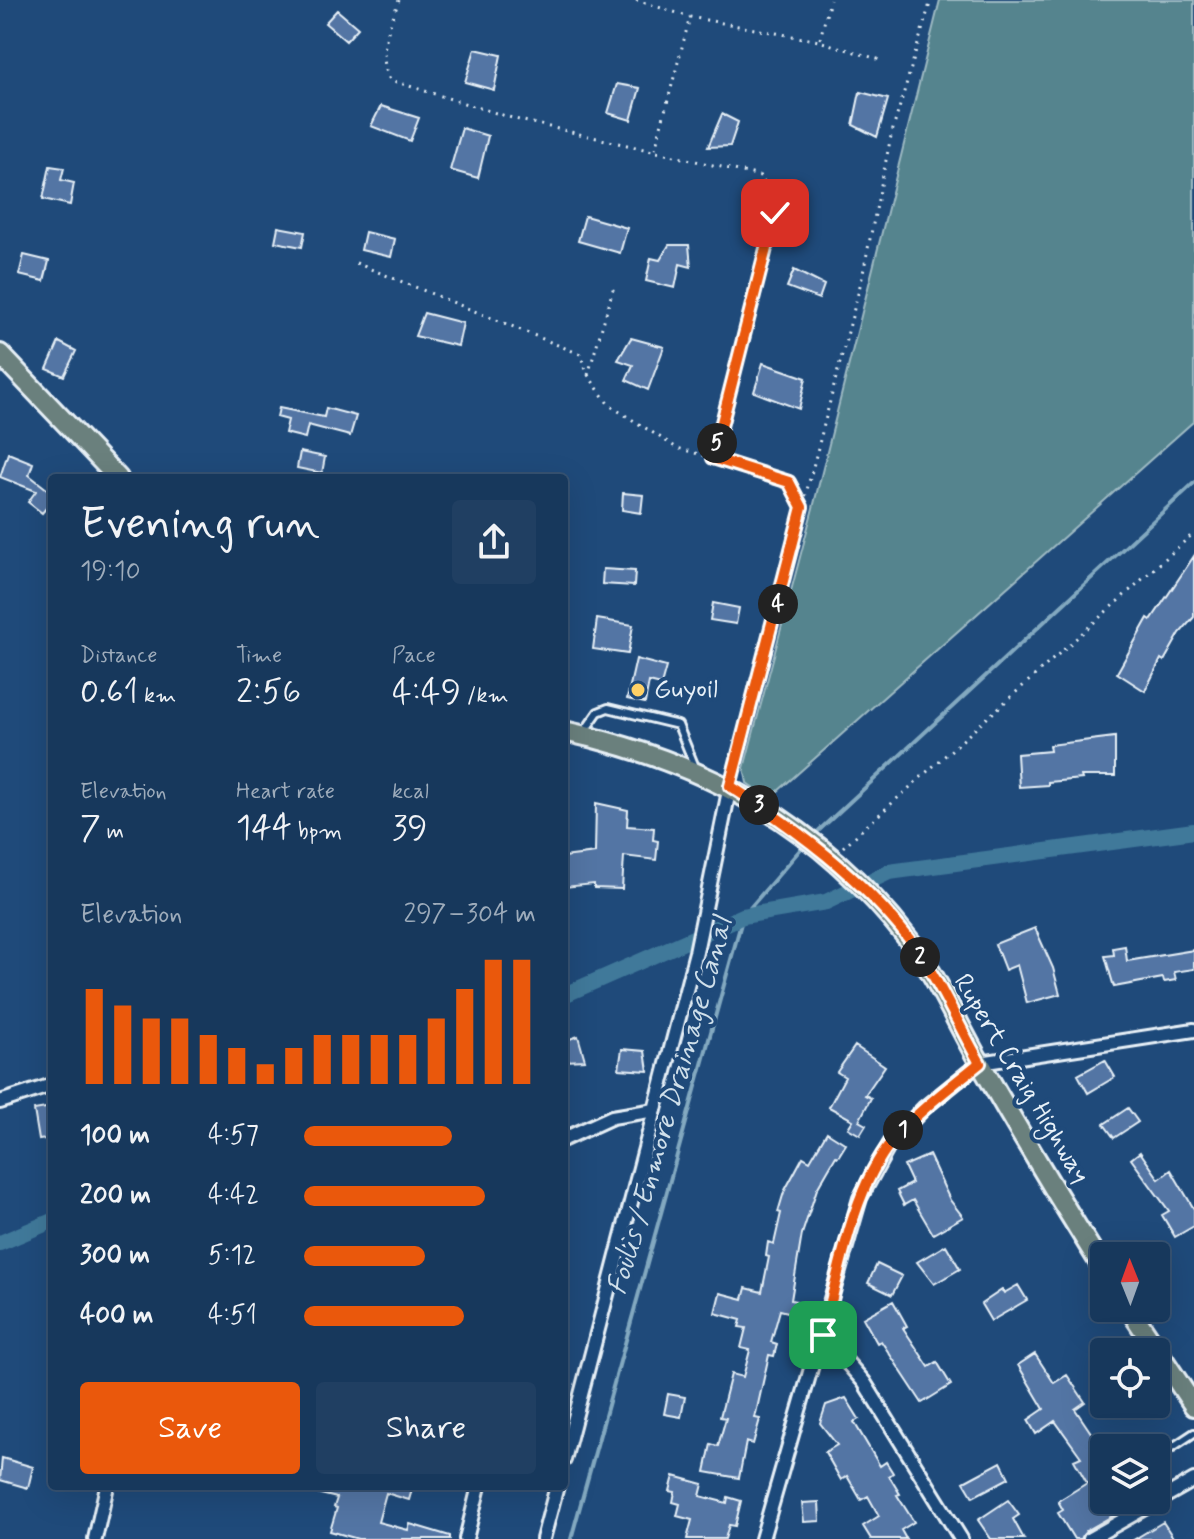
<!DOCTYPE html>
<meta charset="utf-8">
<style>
body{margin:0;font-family:Mynerve,sans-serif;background:#203f62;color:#f1f3f6;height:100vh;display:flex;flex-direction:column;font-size:30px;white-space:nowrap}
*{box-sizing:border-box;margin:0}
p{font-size:26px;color:#9eacbb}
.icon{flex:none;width:44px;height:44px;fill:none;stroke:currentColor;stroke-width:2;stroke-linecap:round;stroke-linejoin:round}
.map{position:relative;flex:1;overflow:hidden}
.panel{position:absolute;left:48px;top:474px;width:520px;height:1016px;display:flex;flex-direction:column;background:#17385c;border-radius:8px;box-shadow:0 8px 32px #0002,0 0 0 2px #365272}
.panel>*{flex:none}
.needle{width:52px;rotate:359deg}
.controls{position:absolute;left:1090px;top:1242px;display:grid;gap:16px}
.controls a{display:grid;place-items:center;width:80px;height:80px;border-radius:8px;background:#17385c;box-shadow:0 8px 32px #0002,0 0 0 2px #365272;font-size:40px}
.pin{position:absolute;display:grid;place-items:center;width:68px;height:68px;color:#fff;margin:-34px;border-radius:16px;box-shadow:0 4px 12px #0006}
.km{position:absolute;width:40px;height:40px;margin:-20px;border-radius:50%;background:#222;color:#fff;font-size:22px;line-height:40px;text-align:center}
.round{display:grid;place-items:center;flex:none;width:84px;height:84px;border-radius:8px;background:#203f62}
.summary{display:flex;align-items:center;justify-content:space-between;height:136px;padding:0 32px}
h1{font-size:44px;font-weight:600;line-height:60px}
.figures{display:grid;grid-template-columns:repeat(3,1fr);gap:12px;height:136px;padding:8px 32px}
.figures div{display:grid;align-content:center}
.figures b{font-size:34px;font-weight:600}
.figures small{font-size:22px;font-weight:400}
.figures p{font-size:22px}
.chart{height:224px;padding:16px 32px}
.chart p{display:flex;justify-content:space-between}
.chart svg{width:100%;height:144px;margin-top:8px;stroke:#ea580c;stroke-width:6}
.primary-button{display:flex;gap:16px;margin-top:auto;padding:16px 32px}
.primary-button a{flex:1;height:92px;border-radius:8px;background:#ea580c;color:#fff;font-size:32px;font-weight:600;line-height:92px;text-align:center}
.primary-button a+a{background:#203f62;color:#f1f3f6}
ul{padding:0 32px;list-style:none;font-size:26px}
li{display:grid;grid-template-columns:128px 96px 1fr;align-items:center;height:60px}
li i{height:20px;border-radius:10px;background:#ea580c}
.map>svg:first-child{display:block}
</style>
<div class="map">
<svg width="1194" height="1539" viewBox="0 0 1194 1539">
<rect width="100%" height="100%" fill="#1f4a7a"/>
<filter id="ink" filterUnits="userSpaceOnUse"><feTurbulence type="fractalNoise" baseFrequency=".0125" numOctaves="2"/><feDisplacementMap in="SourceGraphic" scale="16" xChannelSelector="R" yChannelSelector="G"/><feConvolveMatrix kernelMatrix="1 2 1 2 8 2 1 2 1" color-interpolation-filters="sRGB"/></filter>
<g filter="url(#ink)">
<path fill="#54848e" stroke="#9ebac3" stroke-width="2" d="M 940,0 L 1194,0 L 1194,421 L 777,792 L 763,795 L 747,783 L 744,768 L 813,508 Z"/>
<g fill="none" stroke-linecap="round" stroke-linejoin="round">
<path stroke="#83a9c0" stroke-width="4" d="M 814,835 L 1194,483
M 571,1539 L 743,916 L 805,844"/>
<path stroke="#40799a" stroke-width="16" d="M 564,995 L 743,916 L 826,902 L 889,872 L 1194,831
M 0,1243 L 52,1221"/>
</g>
<path fill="#5274a4" stroke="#e8f1f8" stroke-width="2" d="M 337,10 L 358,28 L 346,41 L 325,23 Z
M 475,49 L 501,55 L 494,90 L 465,82 Z
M 617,84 L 640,88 L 631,120 L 608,113 Z
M 860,92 L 888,99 L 877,137 L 853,125 Z
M 381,106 L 419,118 L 410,141 L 371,126 Z
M 722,114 L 738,122 L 730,146 L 708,147 Z
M 462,128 L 488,136 L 478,178 L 450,170 Z
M 50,166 L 64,168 L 61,180 L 74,183 L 70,205 L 43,199 Z
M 585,216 L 627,228 L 620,253 L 578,241 Z
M 278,227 L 305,232 L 302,247 L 275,242 Z
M 365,232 L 395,239 L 391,257 L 361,250 Z
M 669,245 L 689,245 L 691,267 L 680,264 L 675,288 L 646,281 L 651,258 L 660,260 Z
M 24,255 L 49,261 L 44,281 L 19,275 Z
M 794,270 L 824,285 L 819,299 L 787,287 Z
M 424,313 L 463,323 L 458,346 L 415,336 Z
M 631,338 L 664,347 L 648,390 L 626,380 L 633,365 L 618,360 Z
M 59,342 L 76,351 L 64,376 L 47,369 Z
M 763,363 L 806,378 L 799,409 L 754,392 Z
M 279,408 L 324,417 L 326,408 L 356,416 L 350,436 L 308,425 L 305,438 L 285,433 L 288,420 L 277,417 Z
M 300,452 L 325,457 L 322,473 L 297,468 Z
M 8,453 L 33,463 L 29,475 L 52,493 L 52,501 L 42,513 L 28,502 L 36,491 L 0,477 Z
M 623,493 L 643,495 L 641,513 L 622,510 Z
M 1194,556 L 1194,617 L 1180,633 L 1164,661 L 1161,659 L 1145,691 L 1117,673 L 1148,618 L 1151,620 Z
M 603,569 L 635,571 L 634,586 L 602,584 Z
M 713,603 L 739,608 L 736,624 L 710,620 Z
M 597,619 L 633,625 L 628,654 L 593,649 Z
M 636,659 L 666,667 L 661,685 L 649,682 L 645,703 L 627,699 Z
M 1115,737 L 1115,776 L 1081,776 L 1082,779 L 1048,782 L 1048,785 L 1019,787 L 1017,754 L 1050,751 L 1049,745 Z
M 596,803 L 628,810 L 627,826 L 654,828 L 653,840 L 658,841 L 656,860 L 624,856 L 622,889 L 594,888 L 594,884 L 564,887 L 564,857 L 595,853 Z
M 1035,928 L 1053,968 L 1060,994 L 1027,1003 L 1017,965 L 1005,970 L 995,944 Z
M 1125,946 L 1127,961 L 1194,950 L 1194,969 L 1174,972 L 1176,980 L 1164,982 L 1163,978 L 1114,987 L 1105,956 L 1114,955 L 1113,948 Z
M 578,1036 L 585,1060 L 564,1061 L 564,1041 Z
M 855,1046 L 885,1066 L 865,1095 L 871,1098 L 859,1121 L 866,1125 L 860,1135 L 848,1128 L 853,1120 L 829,1107 L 845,1077 L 837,1072 Z
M 622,1049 L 645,1051 L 648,1071 L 619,1069 Z
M 1105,1060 L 1115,1077 L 1088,1093 L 1078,1075 Z
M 52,1107 L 52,1138 L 39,1140 L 34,1110 Z
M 1128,1108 L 1138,1122 L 1114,1138 L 1104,1124 Z
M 827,1132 L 846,1144 L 838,1157 L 836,1156 L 817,1189 L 802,1234 L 791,1300 L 796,1301 L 792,1313 L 780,1310 L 771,1342 L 777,1344 L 774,1356 L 769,1355 L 755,1418 L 760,1419 L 753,1444 L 746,1442 L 739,1478 L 705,1472 L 711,1444 L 718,1446 L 726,1418 L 720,1417 L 731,1374 L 743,1377 L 750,1350 L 741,1348 L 746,1328 L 739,1327 L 741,1320 L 715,1313 L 720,1293 L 743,1299 L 746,1288 L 762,1292 L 769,1257 L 766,1256 L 768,1242 L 774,1244 L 781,1213 L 778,1212 L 784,1192 L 803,1157 L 810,1161 Z
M 1140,1152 L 1159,1179 L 1171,1170 L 1194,1209 L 1194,1226 L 1175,1237 L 1162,1215 L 1169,1211 L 1131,1159 Z
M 929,1155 L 950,1200 L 963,1217 L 933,1234 L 913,1200 L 904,1205 L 897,1191 L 912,1183 L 904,1166 Z
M 946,1245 L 960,1269 L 934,1284 L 917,1262 Z
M 877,1264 L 902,1276 L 892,1295 L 868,1283 Z
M 1018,1285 L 1027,1300 L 991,1321 L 981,1304 L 1002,1290 L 1004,1293 Z
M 893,1301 L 907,1326 L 903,1328 L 929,1367 L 937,1362 L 951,1385 L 922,1403 L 881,1341 L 877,1343 L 863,1318 Z
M 1035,1354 L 1054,1383 L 1067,1375 L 1085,1402 L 1075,1409 L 1104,1452 L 1104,1500 L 1140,1500 L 1086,1531 L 1081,1539 L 1074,1539 L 1058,1513 L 1063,1510 L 1058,1501 L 1087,1483 L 1074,1460 L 1081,1457 L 1055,1421 L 1036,1434 L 1028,1420 L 1044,1409 L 1018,1365 Z
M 668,1394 L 685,1397 L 681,1417 L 664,1414 Z
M 846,1398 L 859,1419 L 854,1422 L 880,1466 L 886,1462 L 893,1473 L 889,1476 L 900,1494 L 897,1495 L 914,1522 L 901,1530 L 906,1539 L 871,1539 L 863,1526 L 879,1516 L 868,1496 L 861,1500 L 847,1476 L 841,1480 L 825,1452 L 837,1445 L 820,1423 L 826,1405 Z
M 2,1458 L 33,1467 L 28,1488 L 0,1480 Z
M 1001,1462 L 1009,1478 L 973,1497 L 964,1482 Z
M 674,1476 L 703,1484 L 700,1496 L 727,1503 L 728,1497 L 741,1501 L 735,1526 L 729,1525 L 725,1539 L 687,1539 L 692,1520 L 677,1516 L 680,1504 L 673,1502 L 675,1492 L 670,1491 Z
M 305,1486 L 413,1486 L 409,1500 L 386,1493 L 378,1522 L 408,1530 L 410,1524 L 450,1536 L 450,1539 L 358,1539 L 330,1531 L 337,1508 L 334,1507 L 337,1498 L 304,1490 Z
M 1008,1500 L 1019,1515 L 1013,1519 L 1024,1539 L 991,1539 L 978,1520 Z
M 819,1502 L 820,1521 L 804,1522 L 802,1503 Z
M 1163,1522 L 1174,1539 L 1135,1539 Z"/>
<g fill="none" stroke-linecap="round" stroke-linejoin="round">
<defs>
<path id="lane" d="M 584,732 L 598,712 L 608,708 L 678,725 L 695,767
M 1156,1458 L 1194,1433"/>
<path id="street" d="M 0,1102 L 52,1085
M 564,1139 L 612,1117 L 655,1110
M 823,1335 L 864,1382 L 961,1539
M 564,1460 L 696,952 L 730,786
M 95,1539 L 107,1486
M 466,1539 L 479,1486
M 543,1539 L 557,1486
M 762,1539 L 860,1198 L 891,1142 L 924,1108 L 980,1063 L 1194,1030
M 1090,1539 L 1194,1480"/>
<path id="primary" d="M 0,354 L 118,478
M 564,731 C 706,762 819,824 909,940 C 935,973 955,1019 976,1056 C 1017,1128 1060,1200 1104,1270
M 1129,1308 L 1194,1406"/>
</defs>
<use href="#lane" stroke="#e8f1f8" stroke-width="12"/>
<use href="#street" stroke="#e8f1f8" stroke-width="18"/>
<use href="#primary" stroke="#e8f1f8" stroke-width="24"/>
<path stroke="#e8f1f8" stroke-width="3" stroke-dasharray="2 6" stroke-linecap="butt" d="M 399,0 C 390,27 376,53 390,80 L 515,119 L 760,176 L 772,193 L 775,213 L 713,458 L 789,482 L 802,507
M 636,0 L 690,17 L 819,41 L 884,61
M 820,39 L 830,0
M 655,149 L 690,17
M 356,263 L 580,354 L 588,375 L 609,405 L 677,448 L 713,458
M 588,375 L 614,286
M 733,775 L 862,278 L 891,136 L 931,0
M 843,847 L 1194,533"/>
<use href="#lane" stroke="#1f4a7a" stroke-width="6"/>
<use href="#street" stroke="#1f4a7a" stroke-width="12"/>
<use href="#primary" stroke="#6a807d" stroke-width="18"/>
</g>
</g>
<g fill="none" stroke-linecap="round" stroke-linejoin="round" filter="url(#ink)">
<defs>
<path id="route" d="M 775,213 L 713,458 L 789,482 L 802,507 L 730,786 C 798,830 860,876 910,940 C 936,974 958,1025 980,1063 C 950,1087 918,1111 893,1140 C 853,1187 838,1276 823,1335"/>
</defs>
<use href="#route" stroke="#fff" stroke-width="16"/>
<use href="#route" stroke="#ea580c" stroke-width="10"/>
</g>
<circle fill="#ffd166" stroke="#1f4a7a" stroke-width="3" cx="638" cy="690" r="8"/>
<g text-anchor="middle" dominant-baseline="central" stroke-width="8" stroke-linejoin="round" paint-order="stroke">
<g font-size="26" fill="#e8f1f8" stroke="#1f4a7a" text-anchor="start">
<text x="654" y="690">Guyoil</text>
</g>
<g font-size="26" fill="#e8f1f8" stroke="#1f4a7a">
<text transform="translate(1021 1079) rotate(59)">Rupert Craig Highway</text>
</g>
<g font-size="28" font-style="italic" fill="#cfdfea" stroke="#1f4a7a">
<text transform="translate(671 1106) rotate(-74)">Foulis / Enmore Drainage Canal</text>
</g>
</g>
</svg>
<div class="controls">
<a><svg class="needle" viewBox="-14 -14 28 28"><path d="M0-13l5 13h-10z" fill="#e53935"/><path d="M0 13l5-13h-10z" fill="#9eacbb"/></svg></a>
<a><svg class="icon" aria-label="locate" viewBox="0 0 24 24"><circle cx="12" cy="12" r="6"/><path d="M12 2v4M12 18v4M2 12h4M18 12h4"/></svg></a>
<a><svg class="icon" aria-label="layers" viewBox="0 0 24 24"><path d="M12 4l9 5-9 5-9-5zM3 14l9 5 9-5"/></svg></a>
</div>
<div class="pin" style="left:823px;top:1335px;background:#1e9e55"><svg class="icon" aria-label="arrive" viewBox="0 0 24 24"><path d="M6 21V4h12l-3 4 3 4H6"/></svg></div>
<div class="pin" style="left:775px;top:213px;background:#d93025"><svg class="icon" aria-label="check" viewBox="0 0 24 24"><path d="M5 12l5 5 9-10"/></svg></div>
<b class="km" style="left:903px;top:1130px">1</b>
<b class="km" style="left:920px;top:957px">2</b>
<b class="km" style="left:759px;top:805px">3</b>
<b class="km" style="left:778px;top:604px">4</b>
<b class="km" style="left:717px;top:443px">5</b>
<section class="panel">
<div class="summary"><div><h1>Evening run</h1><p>19:10</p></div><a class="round"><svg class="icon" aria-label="share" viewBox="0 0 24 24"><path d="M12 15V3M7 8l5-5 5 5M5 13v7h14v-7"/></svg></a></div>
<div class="figures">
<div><p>Distance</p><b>0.61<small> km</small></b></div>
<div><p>Time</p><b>2:56</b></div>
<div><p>Pace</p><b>4:49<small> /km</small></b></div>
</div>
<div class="figures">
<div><p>Elevation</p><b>7<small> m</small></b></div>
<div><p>Heart rate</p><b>144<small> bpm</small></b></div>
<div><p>kcal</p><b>39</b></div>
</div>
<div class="chart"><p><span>Elevation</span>297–304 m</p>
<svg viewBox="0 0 160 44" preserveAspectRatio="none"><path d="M5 44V15M15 44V20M25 44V24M35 44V24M45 44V29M55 44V33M65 44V38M75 44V33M85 44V29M95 44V29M105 44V29M115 44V29M125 44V24M135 44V15M145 44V6M155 44V6"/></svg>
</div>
<ul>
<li><b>100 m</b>4:57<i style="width:64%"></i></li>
<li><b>200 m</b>4:42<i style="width:78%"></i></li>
<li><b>300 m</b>5:12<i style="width:52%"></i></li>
<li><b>400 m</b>4:51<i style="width:69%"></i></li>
</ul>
<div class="primary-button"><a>Save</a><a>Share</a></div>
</section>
</div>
